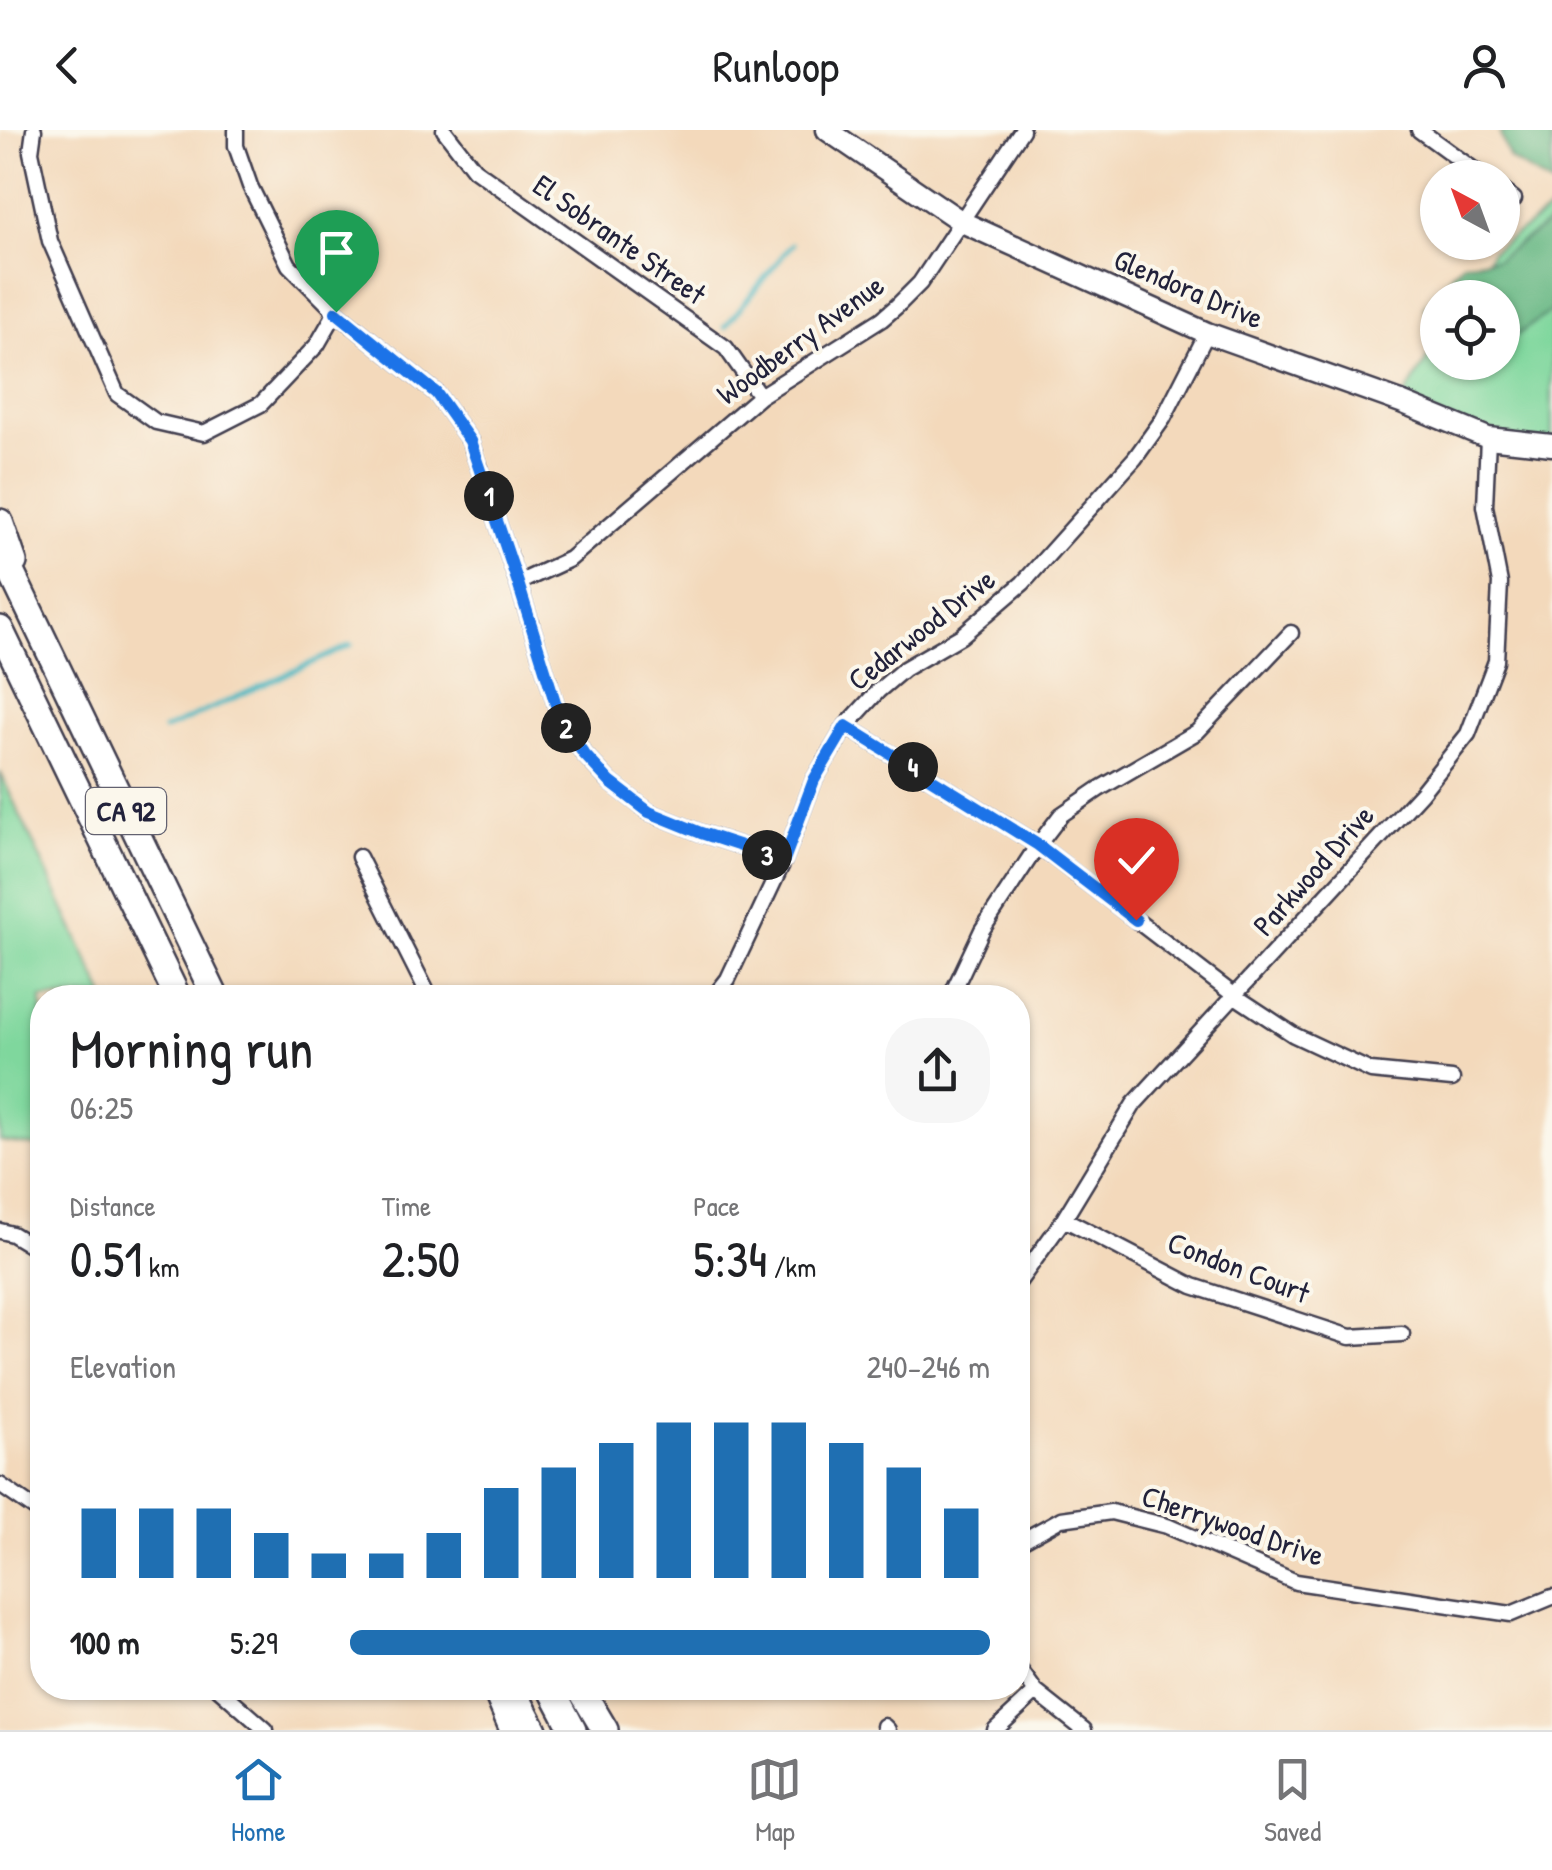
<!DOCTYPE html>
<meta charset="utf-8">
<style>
body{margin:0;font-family:"Patrick Hand",sans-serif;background:#f6f6f6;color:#202124;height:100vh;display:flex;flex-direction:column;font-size:38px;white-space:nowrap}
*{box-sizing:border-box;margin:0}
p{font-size:32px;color:#757577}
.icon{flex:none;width:55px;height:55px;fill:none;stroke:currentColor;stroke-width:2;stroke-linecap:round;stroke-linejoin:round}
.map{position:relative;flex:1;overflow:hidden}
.drawer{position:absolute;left:30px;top:855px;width:1000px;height:715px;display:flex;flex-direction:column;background:#fff;border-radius:40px;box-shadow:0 2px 8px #0004}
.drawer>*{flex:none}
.needle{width:65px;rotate:319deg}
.controls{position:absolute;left:1420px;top:30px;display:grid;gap:20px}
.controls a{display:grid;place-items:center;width:100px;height:100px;border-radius:50%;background:#fff;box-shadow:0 2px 8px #0004;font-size:50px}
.pin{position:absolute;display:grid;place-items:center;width:85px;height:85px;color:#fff;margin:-102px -42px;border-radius:50% 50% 50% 0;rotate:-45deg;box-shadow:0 0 10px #0007}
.pin .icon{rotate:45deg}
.km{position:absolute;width:50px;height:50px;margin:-25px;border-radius:50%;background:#222;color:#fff;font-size:28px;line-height:50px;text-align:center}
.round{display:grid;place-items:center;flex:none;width:105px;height:105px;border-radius:40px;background:#f6f6f6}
.overview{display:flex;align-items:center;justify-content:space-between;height:170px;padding:0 40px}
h1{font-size:55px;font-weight:600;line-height:75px}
.figures{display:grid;grid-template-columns:repeat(3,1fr);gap:15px;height:170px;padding:10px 40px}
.figures div{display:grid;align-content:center}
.figures b{font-size:50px;font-weight:600}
.figures small{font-size:28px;font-weight:400}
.figures p{font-size:28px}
.chart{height:280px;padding:20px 40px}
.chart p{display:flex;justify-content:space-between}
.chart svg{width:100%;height:180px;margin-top:10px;stroke:#1f6fb2;stroke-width:6}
ul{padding:0 40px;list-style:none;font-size:32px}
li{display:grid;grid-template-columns:160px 120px 1fr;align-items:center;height:75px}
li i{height:25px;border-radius:12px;background:#1f6fb2}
header{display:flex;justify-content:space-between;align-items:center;height:130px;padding:0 40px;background:#fff;font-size:45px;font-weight:600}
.menu{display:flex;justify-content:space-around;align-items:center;height:140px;border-top:2px solid #e0e0e0;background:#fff;font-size:28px;color:#757577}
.menu a{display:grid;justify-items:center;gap:5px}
.menu .selected{color:#1f6fb2}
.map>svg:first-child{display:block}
</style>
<header><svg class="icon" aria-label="back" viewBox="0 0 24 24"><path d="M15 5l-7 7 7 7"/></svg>Runloop<svg class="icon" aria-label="person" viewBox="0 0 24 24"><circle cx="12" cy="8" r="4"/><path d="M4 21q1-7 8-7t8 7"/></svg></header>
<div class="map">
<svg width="1552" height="1600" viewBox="0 0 1552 1600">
<rect width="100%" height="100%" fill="#fbf7ec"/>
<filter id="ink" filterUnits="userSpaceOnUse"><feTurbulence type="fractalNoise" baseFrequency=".01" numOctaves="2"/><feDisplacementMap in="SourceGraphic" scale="20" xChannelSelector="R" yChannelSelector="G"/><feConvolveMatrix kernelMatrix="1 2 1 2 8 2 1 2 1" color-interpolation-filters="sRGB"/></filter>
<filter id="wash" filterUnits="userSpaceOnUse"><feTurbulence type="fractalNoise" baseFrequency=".0048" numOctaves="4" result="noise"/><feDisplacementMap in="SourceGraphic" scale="40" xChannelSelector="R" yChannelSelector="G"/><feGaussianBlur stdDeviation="2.25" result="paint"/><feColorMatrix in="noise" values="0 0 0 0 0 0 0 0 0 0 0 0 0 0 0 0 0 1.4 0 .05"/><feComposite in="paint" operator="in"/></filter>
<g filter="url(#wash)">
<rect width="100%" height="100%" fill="#f3d9bb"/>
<path fill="#7fd79d" stroke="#507c6c" stroke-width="2.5" d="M 1552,79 L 1552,315 L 1488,308 L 1401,272 L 1437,212 L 1438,232 L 1502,232 L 1502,168 L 1464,167 L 1492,121 Z
M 0,642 L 105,867 L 42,868 L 42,1017 L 0,1011 Z"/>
<path fill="#67b884" stroke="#446d60" stroke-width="2.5" d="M 1506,0 L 1552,0 L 1552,56 L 1510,29 L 1500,4 Z
M 1552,91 L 1552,180 L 1503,215 L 1502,168 L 1438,168 L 1437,215 L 1424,177 L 1463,132 L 1497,129 Z"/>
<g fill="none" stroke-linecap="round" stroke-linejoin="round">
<path stroke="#46b5bf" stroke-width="5" d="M 725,197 L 792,114
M 164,600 L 351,515"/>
</g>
</g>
<g filter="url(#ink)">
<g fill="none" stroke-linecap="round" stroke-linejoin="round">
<defs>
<path id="street" d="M 34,0 L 31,22 L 50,111 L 117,264 L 156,292 L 204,303 L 261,274 L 317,215 L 336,182
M 236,0 L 236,16 L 250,56 L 289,135 L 336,182 L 436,263 L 470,311 L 518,453 L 561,591 L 584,624 L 610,652 L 649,682 L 701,703 L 784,730
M 444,0 L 474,39 L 726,218 L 760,266
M 1419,0 L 1485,48
M 1502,60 L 1514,69
M 518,453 L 570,429 L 760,266 L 882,189 L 897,176 L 920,153 L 1022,0
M 846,596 L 1038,715 L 1235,866 L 1294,905 L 1371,941 L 1452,949
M 359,727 L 430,868
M 713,868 L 728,849 L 784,730 L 814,650 L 846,596 L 878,561 L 904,539 L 961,506 L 1023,453 L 1135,328 L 1163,289 L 1207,203
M 950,868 L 982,800 L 1038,715 L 1061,685 L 1099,659 L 1197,602 L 1291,503
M 1064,1089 L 1193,1156 L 1350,1207 L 1402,1204
M 0,1101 L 12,1104 L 42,1122
M 1018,1153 L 1064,1089 L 1134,974 L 1421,663 L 1468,604 L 1496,531 L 1500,453 L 1485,376 L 1488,308
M 0,1355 L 42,1384
M 1018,1413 L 1061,1389 L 1111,1382 L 1167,1396 L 1296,1452 L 1511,1484 L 1552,1467
M 1018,1537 L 1036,1562 L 1084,1600
M 218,1558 L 266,1600
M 884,1596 L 888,1600
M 995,1600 L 1036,1562"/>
<path id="secondary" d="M 827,0 L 962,92 L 1207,203 L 1401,272 L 1488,308 L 1552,315"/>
<path id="highway" d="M 0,392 L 14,432
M 0,419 L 216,868
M 0,499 L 178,868
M 495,1558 L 513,1600
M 512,1558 L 534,1600
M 551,1558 L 573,1600
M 580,1558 L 605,1600"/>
</defs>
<use href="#street" stroke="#413d4e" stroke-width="19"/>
<use href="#secondary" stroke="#413d4e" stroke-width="25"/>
<use href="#highway" stroke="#413d4e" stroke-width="30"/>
<use href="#street" stroke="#fff" stroke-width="14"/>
<use href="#secondary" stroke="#fff" stroke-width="20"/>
<use href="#highway" stroke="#fff" stroke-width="25"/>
</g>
</g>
<g fill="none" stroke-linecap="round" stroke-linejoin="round" filter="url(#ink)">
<defs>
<path id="route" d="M 336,182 L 436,263 L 470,311 L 518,453 L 561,591 L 584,624 L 610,652 L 649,682 L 701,703 L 784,730 L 814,650 L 846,596 L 1038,715 L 1136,790"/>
</defs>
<use href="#route" stroke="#fff" stroke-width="20"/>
<use href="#route" stroke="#1a73e8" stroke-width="12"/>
</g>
<g text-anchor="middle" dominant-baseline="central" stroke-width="8" stroke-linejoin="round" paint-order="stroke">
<rect fill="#fbf7ec" stroke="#636270" stroke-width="2.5" x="86" y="658" width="80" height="46" rx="8"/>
<g font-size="28" font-weight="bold" fill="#22223b">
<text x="126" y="681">CA 92</text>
</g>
<g font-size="30" fill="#22223b" stroke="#fbf7ec">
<text transform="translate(620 109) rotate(35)">El Sobrante Street</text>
<text transform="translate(1189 158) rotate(23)">Glendora Drive</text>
<text transform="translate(800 209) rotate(-36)">Woodberry Avenue</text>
<text transform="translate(921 499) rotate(-38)">Cedarwood Drive</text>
<text transform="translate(1313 740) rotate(-48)">Parkwood Drive</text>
<text transform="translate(1239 1137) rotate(21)">Condon Court</text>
<text transform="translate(1233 1395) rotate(19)">Cherrywood Drive</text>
</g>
</g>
</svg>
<div class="controls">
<a><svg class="needle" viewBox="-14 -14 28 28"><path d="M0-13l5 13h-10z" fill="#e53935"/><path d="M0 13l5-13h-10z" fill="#757577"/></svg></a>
<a><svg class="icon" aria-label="locate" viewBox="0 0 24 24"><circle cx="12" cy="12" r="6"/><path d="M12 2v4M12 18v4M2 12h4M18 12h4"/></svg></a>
</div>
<div class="pin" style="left:336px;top:182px;background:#1e9e55"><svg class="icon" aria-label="arrive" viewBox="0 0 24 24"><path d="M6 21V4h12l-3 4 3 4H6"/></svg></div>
<div class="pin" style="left:1136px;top:790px;background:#d93025"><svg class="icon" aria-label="check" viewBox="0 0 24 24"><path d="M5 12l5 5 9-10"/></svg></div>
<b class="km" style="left:489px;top:366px">1</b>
<b class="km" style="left:566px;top:598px">2</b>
<b class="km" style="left:767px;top:725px">3</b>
<b class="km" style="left:913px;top:637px">4</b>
<section class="drawer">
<div class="overview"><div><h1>Morning run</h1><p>06:25</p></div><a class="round"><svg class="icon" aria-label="share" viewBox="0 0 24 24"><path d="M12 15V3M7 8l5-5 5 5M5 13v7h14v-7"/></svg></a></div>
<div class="figures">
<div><p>Distance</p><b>0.51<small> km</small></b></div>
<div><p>Time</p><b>2:50</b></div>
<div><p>Pace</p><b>5:34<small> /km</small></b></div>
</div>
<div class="chart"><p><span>Elevation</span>240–246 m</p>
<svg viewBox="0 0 160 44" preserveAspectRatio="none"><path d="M5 44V27M15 44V27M25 44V27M35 44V33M45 44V38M55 44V38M65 44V33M75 44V22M85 44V17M95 44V11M105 44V6M115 44V6M125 44V6M135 44V11M145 44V17M155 44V27"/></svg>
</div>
<ul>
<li><b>100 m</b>5:29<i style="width:100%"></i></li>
</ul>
</section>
</div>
<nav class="menu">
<a class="selected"><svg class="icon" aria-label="home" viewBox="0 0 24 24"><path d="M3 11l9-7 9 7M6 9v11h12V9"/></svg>Home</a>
<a><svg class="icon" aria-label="map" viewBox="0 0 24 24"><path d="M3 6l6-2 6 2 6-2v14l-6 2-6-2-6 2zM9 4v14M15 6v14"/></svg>Map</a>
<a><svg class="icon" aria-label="saved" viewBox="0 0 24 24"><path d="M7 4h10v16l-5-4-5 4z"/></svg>Saved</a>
</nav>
